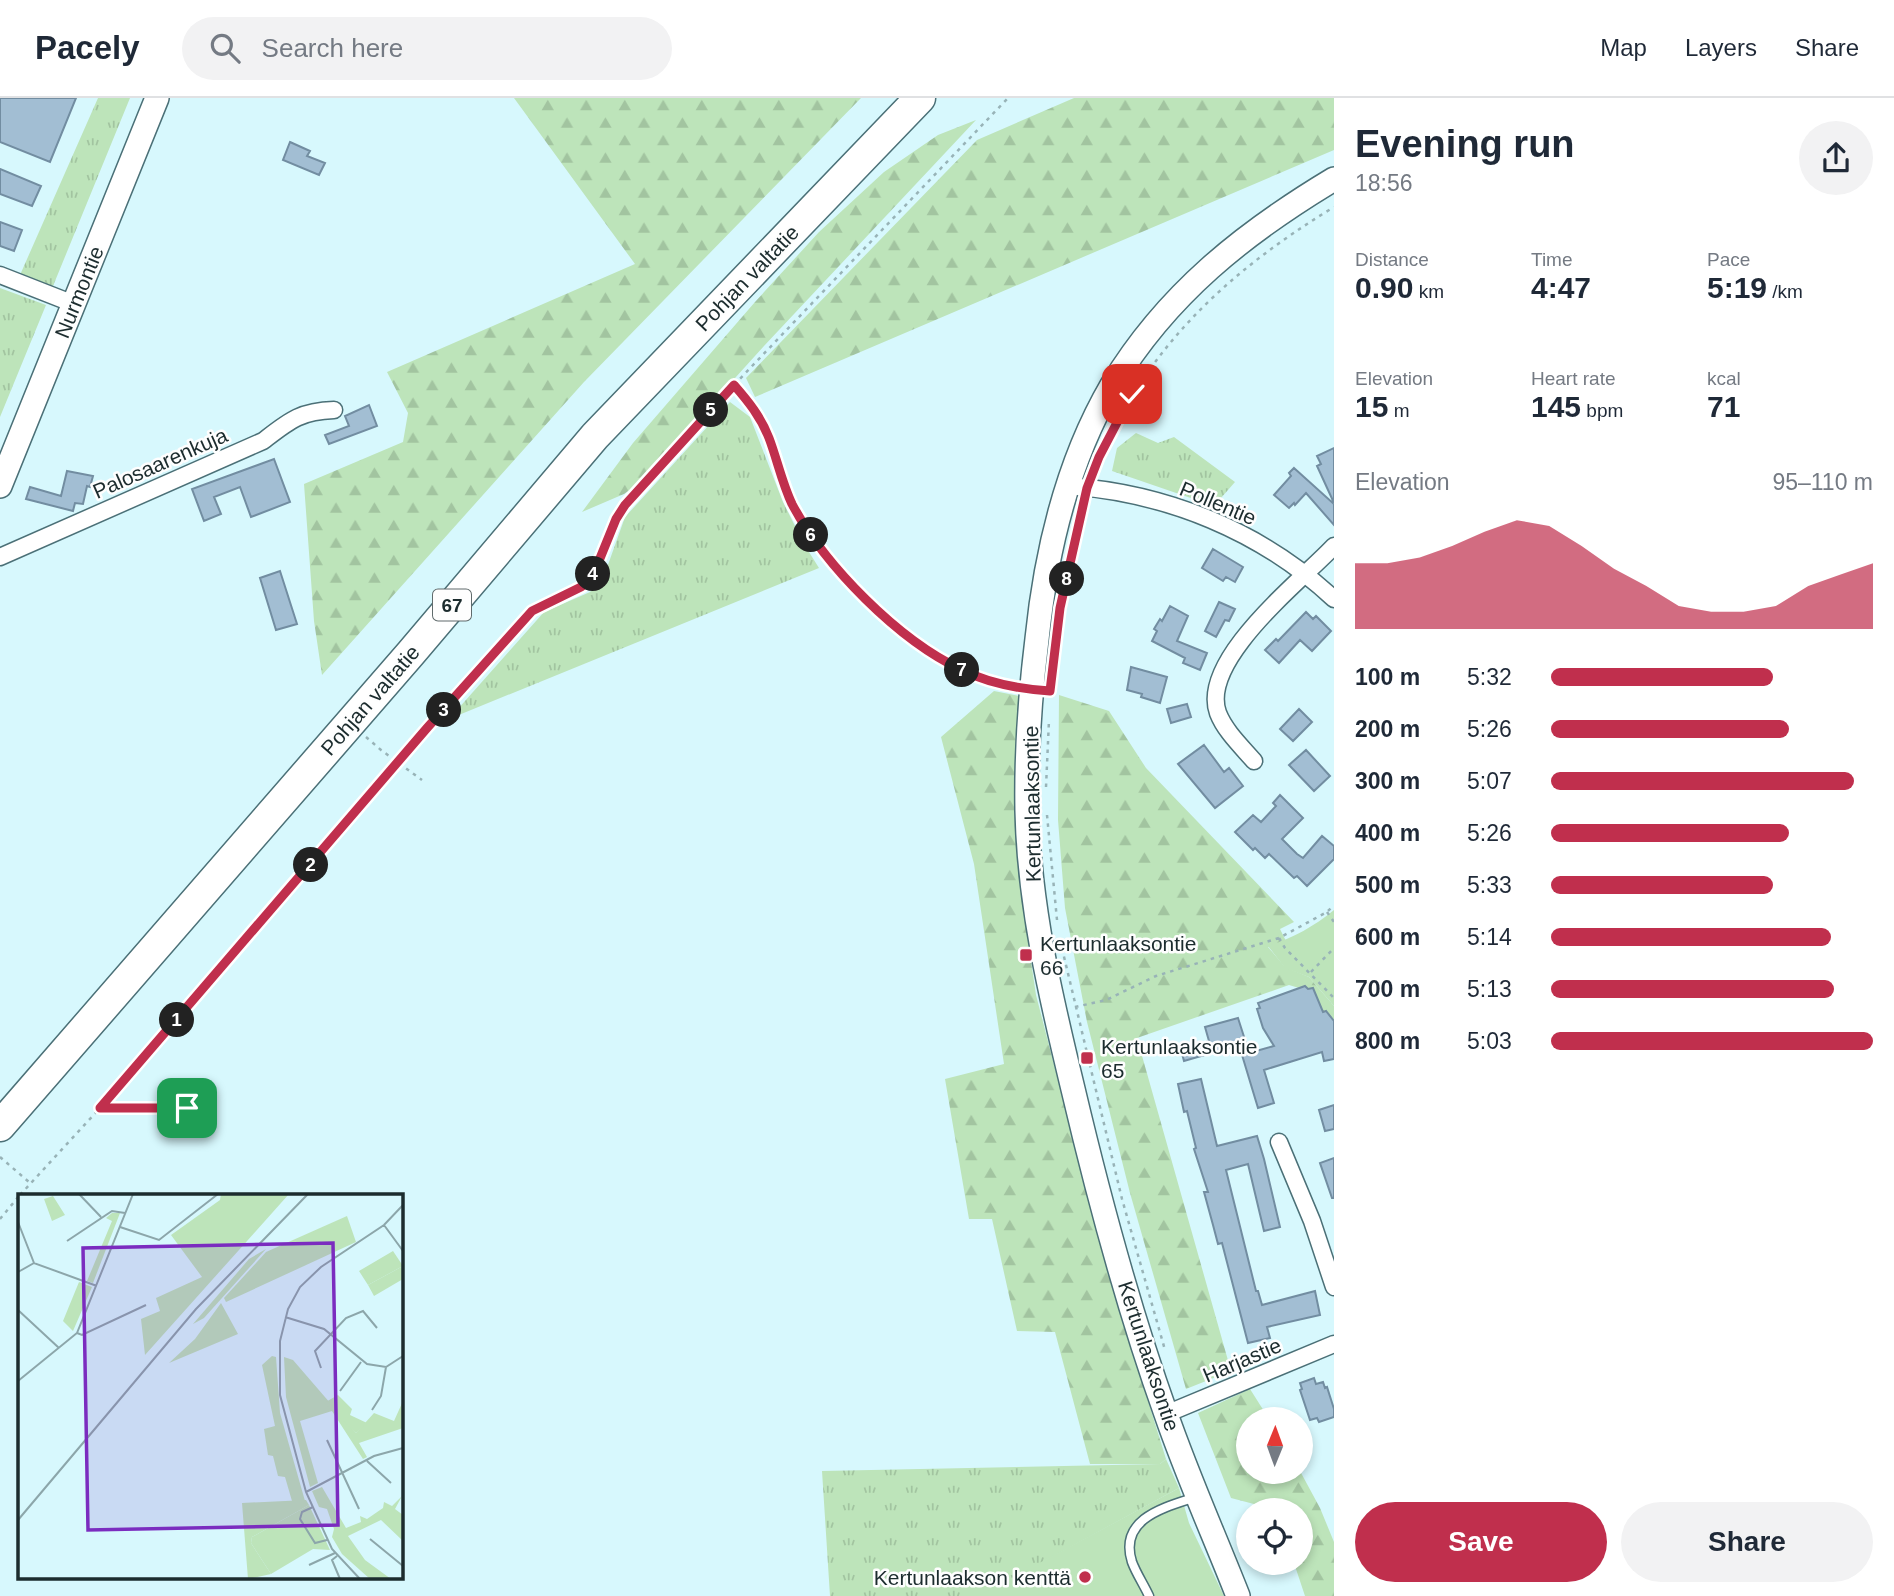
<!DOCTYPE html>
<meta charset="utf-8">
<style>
body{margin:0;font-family:Helvetica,sans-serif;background:#f2f2f3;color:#1f2937;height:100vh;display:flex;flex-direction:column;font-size:26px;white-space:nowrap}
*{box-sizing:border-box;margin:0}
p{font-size:23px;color:#747a83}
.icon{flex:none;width:38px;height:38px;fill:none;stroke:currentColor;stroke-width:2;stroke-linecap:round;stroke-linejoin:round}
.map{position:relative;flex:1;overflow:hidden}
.sheet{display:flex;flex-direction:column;background:#fff;width:560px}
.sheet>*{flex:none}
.needle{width:46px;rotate:1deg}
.fabs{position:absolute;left:1236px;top:1309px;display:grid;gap:14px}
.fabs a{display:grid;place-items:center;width:77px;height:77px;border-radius:50%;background:#fff;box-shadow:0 4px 10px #0003;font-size:35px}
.pin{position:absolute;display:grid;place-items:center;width:60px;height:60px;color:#fff;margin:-30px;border-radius:14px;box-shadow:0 4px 10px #0006}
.km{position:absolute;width:35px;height:35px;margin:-18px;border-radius:50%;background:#222;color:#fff;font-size:19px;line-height:35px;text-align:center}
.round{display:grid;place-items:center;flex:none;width:74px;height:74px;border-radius:37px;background:#f2f2f3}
.headline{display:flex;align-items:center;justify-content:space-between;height:119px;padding:0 21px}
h1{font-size:38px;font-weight:600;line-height:52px}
.stats{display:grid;grid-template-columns:repeat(3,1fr);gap:10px;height:119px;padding:7px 21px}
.stats div{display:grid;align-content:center}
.stats b{font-size:30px;font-weight:600}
.stats small{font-size:19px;font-weight:400}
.stats p{font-size:19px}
.chart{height:196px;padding:14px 21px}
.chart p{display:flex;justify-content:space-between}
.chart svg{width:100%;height:126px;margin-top:7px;fill:#c02f4d;opacity:.7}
.primary-button{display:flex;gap:14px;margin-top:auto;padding:14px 21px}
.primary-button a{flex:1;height:80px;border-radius:42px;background:#c02f4d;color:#fff;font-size:28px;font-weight:600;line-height:80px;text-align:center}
.primary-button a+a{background:#f2f2f3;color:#1f2937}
ul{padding:0 21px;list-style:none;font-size:23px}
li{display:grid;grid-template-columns:112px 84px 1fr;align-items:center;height:52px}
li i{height:18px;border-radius:9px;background:#c02f4d}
header{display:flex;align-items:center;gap:42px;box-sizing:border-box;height:98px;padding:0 35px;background:#fff;border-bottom:2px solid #e0e1e3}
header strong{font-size:33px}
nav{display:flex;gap:38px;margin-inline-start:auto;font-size:24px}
.search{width:490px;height:63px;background:#f2f2f3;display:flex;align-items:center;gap:18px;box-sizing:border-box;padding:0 24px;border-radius:38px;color:#747a83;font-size:26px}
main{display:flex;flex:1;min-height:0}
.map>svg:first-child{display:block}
</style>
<header>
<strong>Pacely</strong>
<div class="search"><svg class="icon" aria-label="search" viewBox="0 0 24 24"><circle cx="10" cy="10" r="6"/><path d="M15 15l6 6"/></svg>Search here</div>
<nav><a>Map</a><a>Layers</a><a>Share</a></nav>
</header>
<main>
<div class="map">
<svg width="1334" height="1498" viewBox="0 0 1334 1498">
<defs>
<pattern id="grass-tufts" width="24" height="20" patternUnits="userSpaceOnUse" patternTransform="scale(1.75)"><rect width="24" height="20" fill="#bde4ba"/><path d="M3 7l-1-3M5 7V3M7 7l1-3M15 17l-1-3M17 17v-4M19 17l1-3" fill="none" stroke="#a2c4a0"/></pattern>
<pattern id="forest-firs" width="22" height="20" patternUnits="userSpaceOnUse" patternTransform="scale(1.75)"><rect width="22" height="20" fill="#bde4ba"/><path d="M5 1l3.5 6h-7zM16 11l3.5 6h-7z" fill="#a2c4a0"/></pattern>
</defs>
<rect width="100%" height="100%" fill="#d7f8fd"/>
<path fill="url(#grass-tufts)" d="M 98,0 L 130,0 L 53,188 L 20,177 Z
M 0,190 L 46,207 L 0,319 Z
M 730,304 L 750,319 L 783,404 L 804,446 L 819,470 L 449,621 L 544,514 L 590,494 L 604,478 L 625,419 Z
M 1136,335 L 1158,345 L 1174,339 L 1235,384 L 1214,408 L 1112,373 L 1117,350 Z
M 1166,1361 L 1179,1390 L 980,1498 L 830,1498 L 822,1373 L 1160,1366 Z"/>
<path fill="url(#forest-firs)" d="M 514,0 L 861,0 L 584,284 L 322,577 L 314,523 L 304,386 L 403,344 L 408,315 L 387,274 L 635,166 Z
M 1074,0 L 1334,0 L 1334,52 L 755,299 L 746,280 L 977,42 Z
M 976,22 L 764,248 L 641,384 L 624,396 L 582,414 L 633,345 L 755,204 L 819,134 L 884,74 L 938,37 Z
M 994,593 L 1019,598 L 1014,709 L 1024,816 L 1036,897 L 1105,1164 L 1166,1361 L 1160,1366 L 1090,1366 L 1055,1234 L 1017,1233 L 992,1121 L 969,1121 L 945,981 L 1004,966 L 974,766 L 941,639 Z
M 1059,597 L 1109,613 L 1146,670 L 1294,824 L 1280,831 L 1286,843 L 1268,849 L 1285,869 L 1309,879 L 1334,908 L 1334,933 L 1309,893 L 1289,887 L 1137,940 L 1231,1273 L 1186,1291 L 1130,1095 L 1087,924 L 1065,810 L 1058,722 Z
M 1250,1291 L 1269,1321 L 1248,1321 L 1248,1374 L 1300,1373 L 1320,1410 L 1334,1444 L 1334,1498 L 1305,1498 L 1294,1465 L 1300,1465 L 1300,1412 L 1277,1412 L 1231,1400 L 1198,1315 Z"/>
<path fill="#bde4ba" d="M 1334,812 L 1334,908 L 1309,879 L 1285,870 L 1268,848 C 1293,840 1313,829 1334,812 Z
M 1179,1390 L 1189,1425 L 1224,1498 L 978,1498 Z"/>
<path fill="#a2bed3" stroke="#728da1" stroke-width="2" d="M 0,0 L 76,0 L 50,64 L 0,44 Z
M 290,44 L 310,53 L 307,58 L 325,65 L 319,77 L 283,62 Z
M 0,71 L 41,88 L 32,108 L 0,96 Z
M 0,124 L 22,132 L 14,153 L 0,148 Z
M 369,307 L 377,328 L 329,346 L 325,337 L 349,328 L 345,318 Z
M 1334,350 L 1334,405 L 1317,368 L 1321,366 L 1317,358 Z
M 274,361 L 290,404 L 251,419 L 240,389 L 214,399 L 221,416 L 204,423 L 192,391 Z
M 1294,370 L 1334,406 L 1334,427 L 1306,395 L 1295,407 L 1294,405 L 1289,410 L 1274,397 L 1291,378 L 1289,375 Z
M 67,373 L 93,378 L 90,389 L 87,388 L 83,406 L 75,405 L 73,413 L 26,401 L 30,389 L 61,398 Z
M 1213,451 L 1243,469 L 1235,484 L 1226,479 L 1223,483 L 1202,470 Z
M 280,473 L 297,526 L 276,532 L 260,480 Z
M 1219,504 L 1235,511 L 1229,523 L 1225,522 L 1216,539 L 1205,533 Z
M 1170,508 L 1188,518 L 1177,543 L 1207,555 L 1200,572 L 1183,565 L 1185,560 L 1152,543 L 1157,533 L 1154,531 L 1160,521 L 1162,523 Z
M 1306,514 L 1313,521 L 1316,518 L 1331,533 L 1312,553 L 1300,542 L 1279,565 L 1265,552 L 1276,541 L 1278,543 Z
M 1131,569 L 1167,579 L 1160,605 L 1141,599 L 1142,596 L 1127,592 Z
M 1187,606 L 1191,619 L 1171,625 L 1167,611 Z
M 1299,611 L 1312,624 L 1293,643 L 1280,631 Z
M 1204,647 L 1224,674 L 1229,670 L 1243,688 L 1215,710 L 1178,666 Z
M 1306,652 L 1330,678 L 1314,693 L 1289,667 Z
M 1280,697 L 1303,720 L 1282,741 L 1297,756 L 1303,760 L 1322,738 L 1334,748 L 1334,761 L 1307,788 L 1297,778 L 1294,780 L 1269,756 L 1265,760 L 1255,750 L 1253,752 L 1235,734 L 1253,717 L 1261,724 L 1276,708 L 1273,705 Z
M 1305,888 L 1308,891 L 1313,890 L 1323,914 L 1326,913 L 1334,923 L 1334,961 L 1324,963 L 1322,954 L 1264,972 L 1274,1005 L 1258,1010 L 1242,957 L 1274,948 L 1263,930 L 1257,911 L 1260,910 L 1258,905 Z
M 1238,920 L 1246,945 L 1184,963 L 1181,952 L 1209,943 L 1205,929 Z
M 1201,981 L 1217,1048 L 1257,1038 L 1264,1061 L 1280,1129 L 1264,1133 L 1248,1066 L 1226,1072 L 1256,1193 L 1258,1193 L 1262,1207 L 1315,1193 L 1320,1217 L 1267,1229 L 1270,1240 L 1248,1245 L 1222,1145 L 1218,1146 L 1213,1127 L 1204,1094 L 1208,1094 L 1194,1051 L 1196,1050 L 1187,1013 L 1184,1014 L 1178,986 Z
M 1334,1007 L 1334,1031 L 1325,1033 L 1319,1012 Z
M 1334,1060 L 1334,1100 L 1332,1100 L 1320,1065 Z
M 1314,1280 L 1316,1286 L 1323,1284 L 1325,1290 L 1327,1289 L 1334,1311 L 1334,1319 L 1319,1324 L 1317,1320 L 1310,1322 L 1300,1292 L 1302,1291 L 1300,1285 Z"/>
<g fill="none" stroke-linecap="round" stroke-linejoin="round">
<defs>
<path id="lane" d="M 1149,1498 C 1144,1487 1136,1475 1132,1464 C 1118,1420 1166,1409 1196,1399"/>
<path id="street" d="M 0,177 L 74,206
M 1068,388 C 1167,395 1261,433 1334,501
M 0,459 L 263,343 C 289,323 300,313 334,312
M 1254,663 C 1241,648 1225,633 1218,615 C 1199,562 1301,483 1334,448
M 1279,1044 L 1312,1123 L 1334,1189
M 1166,1316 L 1334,1246"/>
<path id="secondary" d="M 0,388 L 157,0
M 1238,1498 C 1214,1437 1187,1377 1166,1316 C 1128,1210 1099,1101 1073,991 C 1051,900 1029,808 1027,713 C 1026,656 1030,598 1037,541 C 1046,453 1067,364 1112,287 C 1167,196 1244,135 1334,81"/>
<path id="highway" d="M 0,1028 L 411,555 L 595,338 L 920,0"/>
</defs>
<use href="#lane" stroke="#4b7077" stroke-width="11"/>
<use href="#street" stroke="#4b7077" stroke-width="19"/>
<use href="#secondary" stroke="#4b7077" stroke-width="26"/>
<use href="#highway" stroke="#4b7077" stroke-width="33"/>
<path stroke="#98b3b7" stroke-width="2.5" stroke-dasharray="3.5 5" stroke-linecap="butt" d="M 734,287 C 748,303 760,319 769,339 C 777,361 782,384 792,405 C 821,465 902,546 964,573 C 980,581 997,585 1014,589
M 1093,375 C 1142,254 1224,176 1334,109
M 1058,532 L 1083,405
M 366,639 L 381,652 L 422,682
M 1046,689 L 1049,622
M 1047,717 L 1057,822
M 1327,814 L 1334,824
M 1279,840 L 1285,850 L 1334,900
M 1060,842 L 1122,1101 L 1165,1252
M 1311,874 L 1334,850
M 1075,909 L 1106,902 L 1156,878 L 1279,840 L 1327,814 L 1334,807
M 100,1010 L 187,1010
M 0,1059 L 29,1084
M 20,1097 L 100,1010 L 427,630 L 532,513 L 581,489 L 591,480 L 616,421 L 625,407 L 734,287 L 1008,0
M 0,1121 L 19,1098"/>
<use href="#lane" stroke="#fff" stroke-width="8"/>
<use href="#street" stroke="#fff" stroke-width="16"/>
<use href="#secondary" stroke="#fff" stroke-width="23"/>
<use href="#highway" stroke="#fff" stroke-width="30"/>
</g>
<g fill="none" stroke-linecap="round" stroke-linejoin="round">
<defs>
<path id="route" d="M 187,1010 L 100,1010 L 427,630 L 532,513 L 581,489 L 592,480 L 616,421 L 625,407 L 734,287 C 748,303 761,319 769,340 C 777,361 782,385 792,406 C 825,468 898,542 962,572 C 990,586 1020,591 1050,593 L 1060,510 L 1087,390 L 1099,359 L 1132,296"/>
</defs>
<use href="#route" stroke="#fff" stroke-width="14"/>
<use href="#route" stroke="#c02f4d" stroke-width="9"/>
</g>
<g fill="#c02f4d" stroke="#fefefe" stroke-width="2.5">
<rect x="1019" y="850" width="14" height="14" rx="3.5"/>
<rect x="1080" y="953" width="14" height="14" rx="3.5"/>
<circle cx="1085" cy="1479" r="7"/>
</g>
<g text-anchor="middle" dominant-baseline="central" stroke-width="5" stroke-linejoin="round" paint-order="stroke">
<rect fill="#fefefe" stroke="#606b6c" stroke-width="2" x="433" y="491.5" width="38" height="31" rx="5"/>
<g font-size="19" font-weight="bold" fill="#1c2c2e">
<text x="452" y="507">67</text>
</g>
<g font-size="21" fill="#1c2c2e" stroke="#fefefe">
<text transform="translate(747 180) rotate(-46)">Pohjan valtatie</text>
<text transform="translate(79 194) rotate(-68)">Nurmontie</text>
<text transform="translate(160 365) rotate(-24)">Palosaarenkuja</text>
<text transform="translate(1218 405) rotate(23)">Pollentie</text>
<text transform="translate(370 602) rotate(-49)">Pohjan valtatie</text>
<text transform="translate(1032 706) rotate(-91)">Kertunlaaksontie</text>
<text transform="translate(1149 1258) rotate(72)">Kertunlaaksontie</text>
<text transform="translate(1242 1262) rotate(-23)">Harjastie</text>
</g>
<g font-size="21" fill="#1c2c2e" stroke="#fefefe" text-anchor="start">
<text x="1040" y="845">Kertunlaaksontie<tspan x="1040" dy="24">66</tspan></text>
<text x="1101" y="948">Kertunlaaksontie<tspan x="1101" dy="24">65</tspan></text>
<text x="1071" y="1479" text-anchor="end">Kertunlaakson kenttä</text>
</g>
</g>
<g transform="translate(18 1096)">
<rect width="385" height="385" fill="#d7f8fd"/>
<path d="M 94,19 L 102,19 L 75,89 L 69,87 L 94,27 L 88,24 ZM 375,57 L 385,72 L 350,91 L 341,77 ZM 61,88 L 74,93 L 55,137 L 45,127 ZM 203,109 L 220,140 L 151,169 L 177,145 ZM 288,306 L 291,311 L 234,343 L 233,349 L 253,380 L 230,385 L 224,309 Z" fill="#bde4ba"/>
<path d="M 203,0 L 271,0 L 127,161 L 123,125 L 142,117 L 138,104 L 184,83 L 153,41 L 202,6 ZM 329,22 L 338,48 L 208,108 L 206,104 L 248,58 ZM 248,55 L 186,124 L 175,130 L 231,65 ZM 385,72 L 385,85 L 356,102 L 350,91 ZM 254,162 L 258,163 L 262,219 L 287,307 L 274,307 L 267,283 L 260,282 L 255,262 L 250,261 L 246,235 L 257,232 L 244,171 ZM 266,163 L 275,166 L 338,239 L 356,219 L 376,227 L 385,207 L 385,234 L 341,249 L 349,263 L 345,265 L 314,217 L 282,227 L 300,289 L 292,293 L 268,203 ZM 304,293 L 328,334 L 343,328 L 342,322 L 349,325 L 365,314 L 366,308 L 374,312 L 384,302 L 377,315 L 385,321 L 385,347 L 363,326 L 330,342 L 347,366 L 373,385 L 352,385 L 324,360 L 314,343 L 316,335 L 309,315 L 301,313 L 294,297 Z" fill="#bde4ba"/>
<path d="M 35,2 L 47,21 L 34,27 L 26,5 ZM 320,201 L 334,215 L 332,221 L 349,229 L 338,239 L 306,209 ZM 291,311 L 312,356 L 295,355 L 253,380 L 233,349 L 234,343 Z" fill="#bde4ba"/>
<path fill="none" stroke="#8ca6aa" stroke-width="2" d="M 61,0 L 83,23M 0,28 L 16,69M 366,31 L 385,57M 102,33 L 141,46 L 200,0M 49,47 L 94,17 L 107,19M 0,78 L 16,69 L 79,92M 0,116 L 41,154M 267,123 L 306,135 L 349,170 L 368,173 L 385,162M 59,139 L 64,141 L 128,111M 303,174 L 297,157 L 328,124 L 345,117 L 359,134M 0,187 L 59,139 L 115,0M 322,197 L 343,168M 354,216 L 363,202 L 368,173M 309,246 L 341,315M 349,267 L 373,289M 288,298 L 356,262 L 385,254M 295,313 L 284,318 L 282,325 L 297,349 L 309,346M 0,326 L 178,115 L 290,0M 352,345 L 385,372M 319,362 L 314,366 L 322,385M 291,371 L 317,359M 342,385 L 314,355 L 288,298 L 262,201 L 262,147 L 270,115 L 282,93 L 303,73 L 366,31 L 385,11"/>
<path fill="#7b2cbf" fill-opacity="0.15" stroke="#7b2cbf" stroke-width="3.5" d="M 315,49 L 320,331 L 70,336 L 65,54 Z"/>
<rect width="385" height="385" fill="none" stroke="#1c2c2e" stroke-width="3.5"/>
</g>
</svg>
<div class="fabs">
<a><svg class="needle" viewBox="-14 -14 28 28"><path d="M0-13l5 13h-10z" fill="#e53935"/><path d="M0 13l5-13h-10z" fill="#747a83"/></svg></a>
<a><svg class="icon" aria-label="locate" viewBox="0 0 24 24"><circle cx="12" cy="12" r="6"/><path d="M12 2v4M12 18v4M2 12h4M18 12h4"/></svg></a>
</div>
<div class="pin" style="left:187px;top:1010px;background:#1e9e55"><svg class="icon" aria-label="arrive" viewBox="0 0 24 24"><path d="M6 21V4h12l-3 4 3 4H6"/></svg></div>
<div class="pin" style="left:1132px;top:296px;background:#d93025"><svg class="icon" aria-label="check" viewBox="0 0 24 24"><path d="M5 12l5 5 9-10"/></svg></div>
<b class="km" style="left:177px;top:922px">1</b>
<b class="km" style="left:311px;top:767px">2</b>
<b class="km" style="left:444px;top:612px">3</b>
<b class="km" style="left:593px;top:476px">4</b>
<b class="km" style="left:711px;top:312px">5</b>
<b class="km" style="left:811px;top:437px">6</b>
<b class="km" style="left:962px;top:572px">7</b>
<b class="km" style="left:1067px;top:481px">8</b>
</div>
<section class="sheet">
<div class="headline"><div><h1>Evening run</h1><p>18:56</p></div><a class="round"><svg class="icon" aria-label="share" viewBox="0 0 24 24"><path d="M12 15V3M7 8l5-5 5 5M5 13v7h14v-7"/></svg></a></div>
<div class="stats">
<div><p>Distance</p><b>0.90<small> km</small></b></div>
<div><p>Time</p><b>4:47</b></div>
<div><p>Pace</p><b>5:19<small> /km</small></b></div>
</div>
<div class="stats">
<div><p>Elevation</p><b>15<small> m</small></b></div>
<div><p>Heart rate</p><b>145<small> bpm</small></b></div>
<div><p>kcal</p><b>71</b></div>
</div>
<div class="chart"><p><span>Elevation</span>95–110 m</p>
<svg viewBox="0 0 160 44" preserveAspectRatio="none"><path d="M0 44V21L10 21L20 19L30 15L40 10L50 6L60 8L70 15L80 23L90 29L100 36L110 38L120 38L130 36L140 29L150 25L160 21V44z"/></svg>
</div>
<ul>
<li><b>100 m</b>5:32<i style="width:69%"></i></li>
<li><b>200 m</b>5:26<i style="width:74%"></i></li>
<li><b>300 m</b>5:07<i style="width:94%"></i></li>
<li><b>400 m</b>5:26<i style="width:74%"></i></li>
<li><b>500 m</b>5:33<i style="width:69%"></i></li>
<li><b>600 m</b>5:14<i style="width:87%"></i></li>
<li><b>700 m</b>5:13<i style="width:88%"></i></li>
<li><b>800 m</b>5:03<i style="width:100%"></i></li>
</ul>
<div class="primary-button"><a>Save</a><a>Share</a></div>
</section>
</main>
